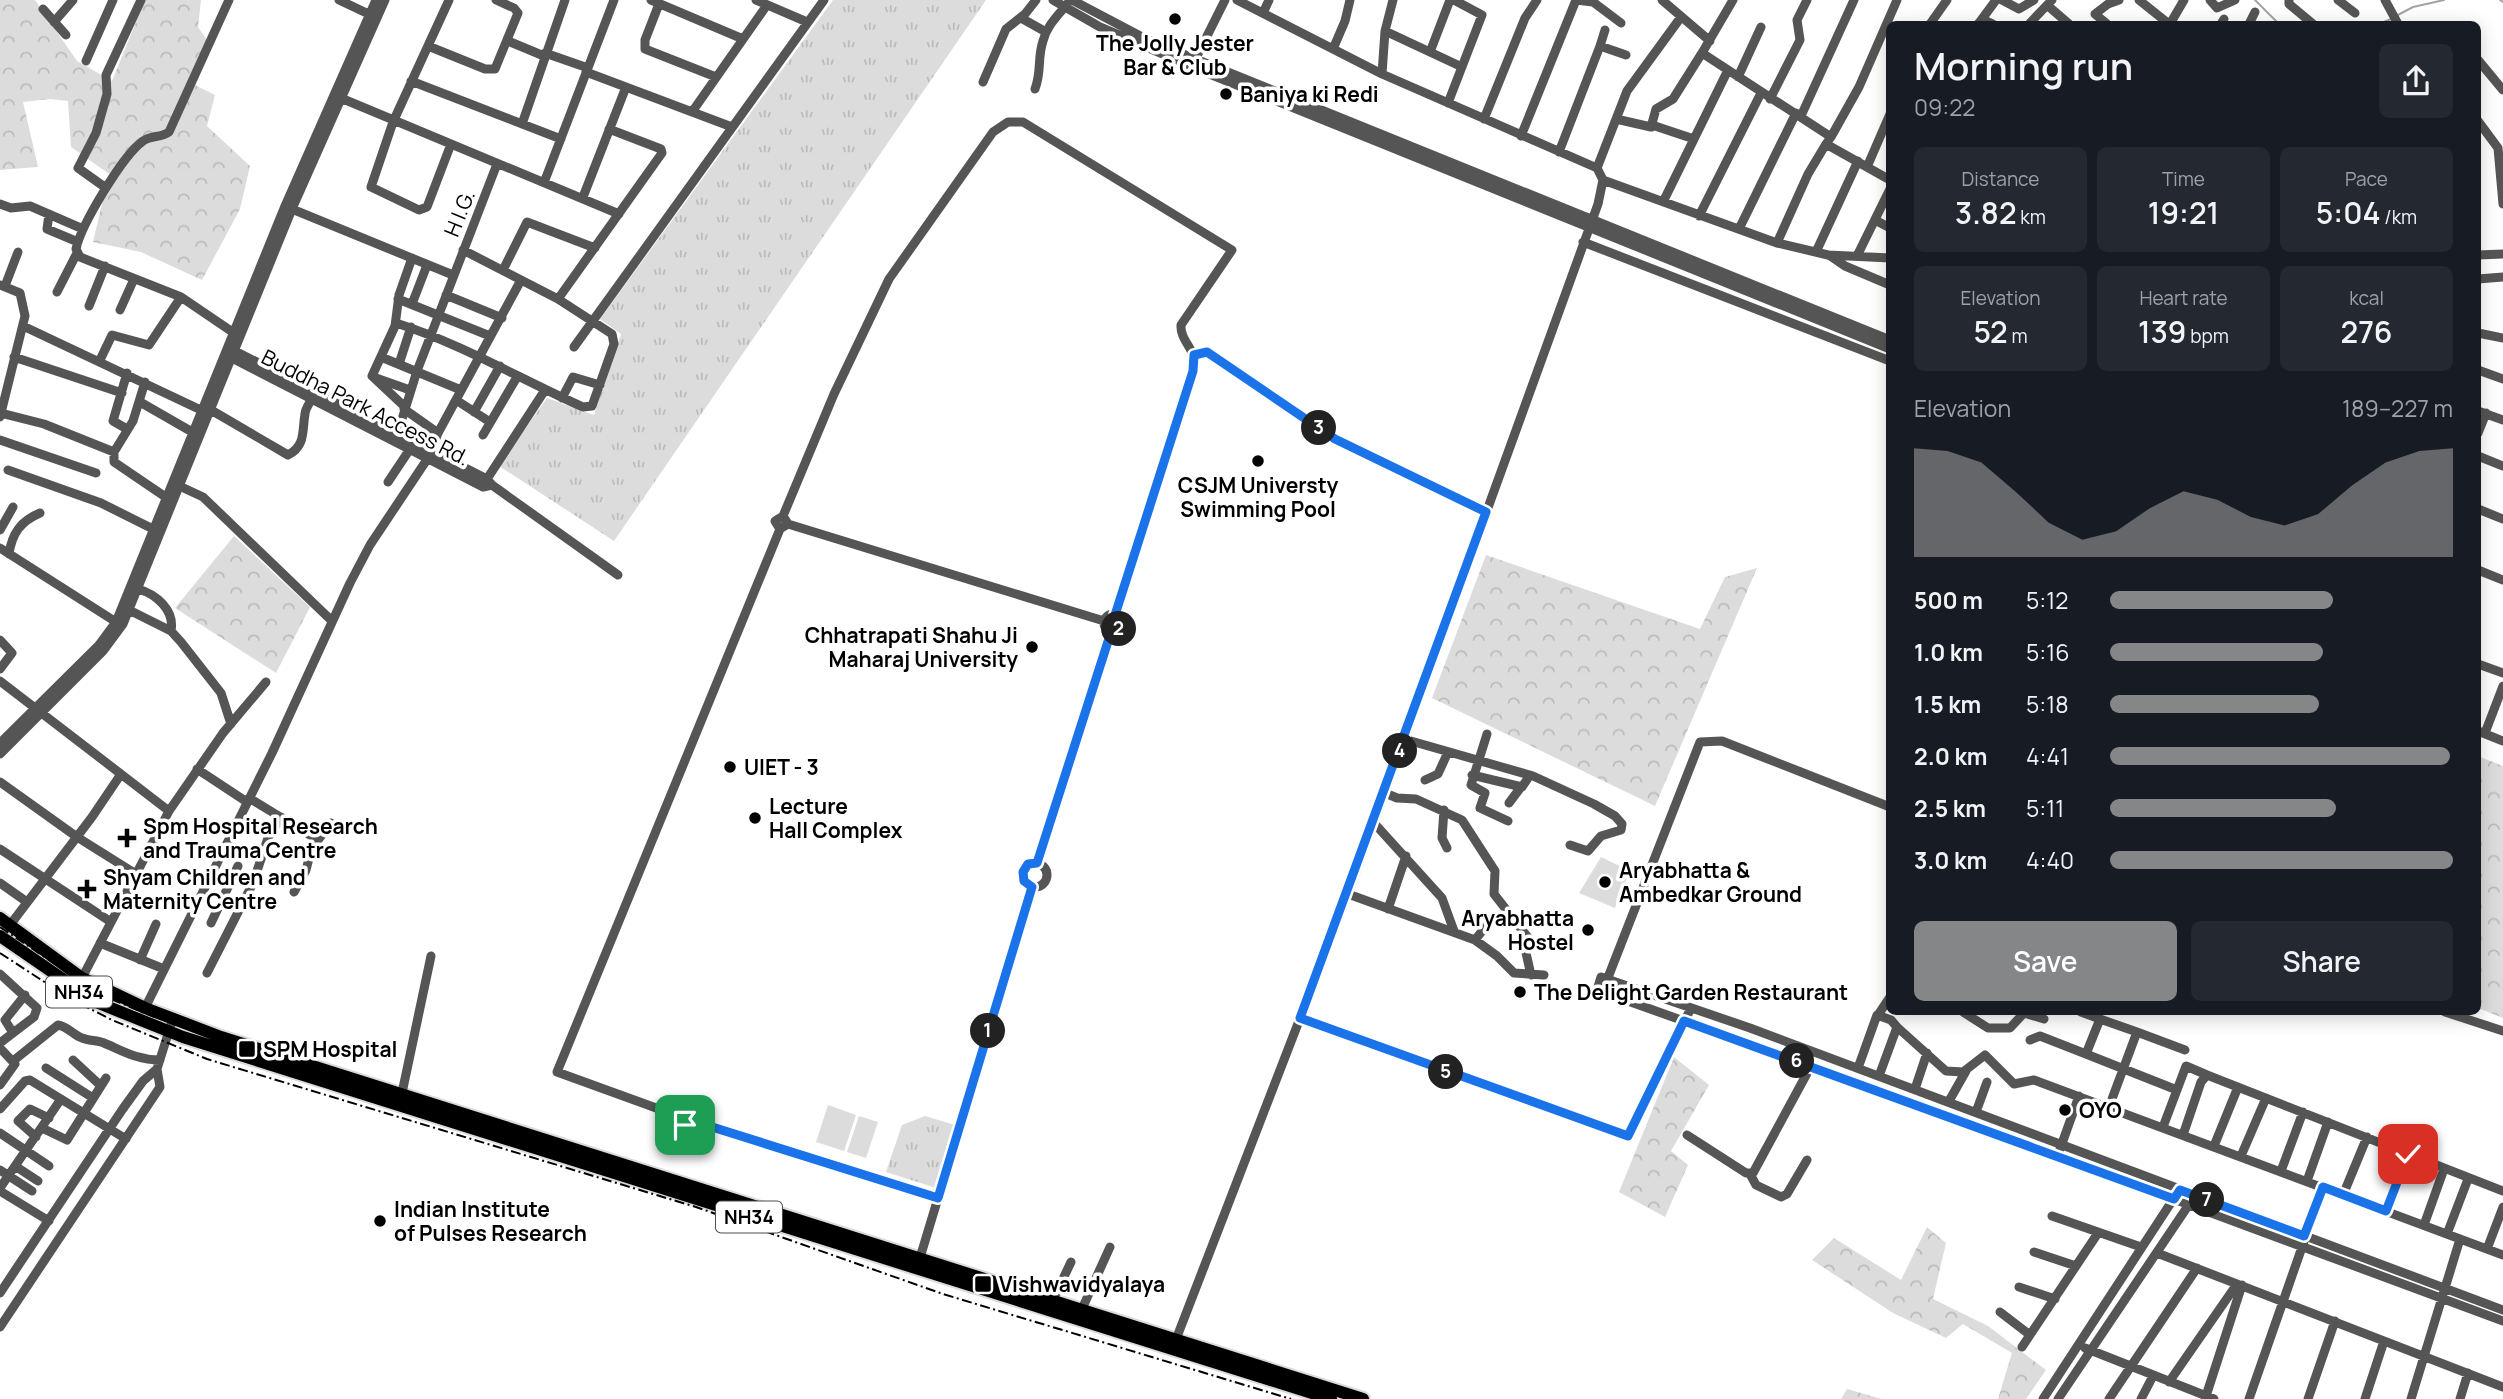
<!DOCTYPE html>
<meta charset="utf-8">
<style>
body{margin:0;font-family:Manrope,sans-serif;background:#242831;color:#f1f3f6;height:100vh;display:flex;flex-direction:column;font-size:26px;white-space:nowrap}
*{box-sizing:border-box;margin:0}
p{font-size:23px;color:#9ea1a6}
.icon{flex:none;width:38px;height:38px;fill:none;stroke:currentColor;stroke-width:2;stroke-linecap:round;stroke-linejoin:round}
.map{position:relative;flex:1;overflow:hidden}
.side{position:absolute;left:1886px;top:21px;width:595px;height:994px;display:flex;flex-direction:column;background:#171b24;border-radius:10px;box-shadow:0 4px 18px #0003}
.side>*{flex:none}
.pin{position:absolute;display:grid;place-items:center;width:60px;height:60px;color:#fff;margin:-30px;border-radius:14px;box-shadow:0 4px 10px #0006}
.km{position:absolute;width:35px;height:35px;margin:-18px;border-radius:50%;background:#222;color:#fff;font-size:19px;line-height:35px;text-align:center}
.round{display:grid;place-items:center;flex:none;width:74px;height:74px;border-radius:10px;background:#242831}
.summary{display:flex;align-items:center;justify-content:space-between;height:119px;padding:0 28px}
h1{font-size:38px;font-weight:600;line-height:52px}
.metrics{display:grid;grid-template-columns:repeat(3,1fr);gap:10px;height:119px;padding:7px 28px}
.metrics div{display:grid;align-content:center;border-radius:10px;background:#242831;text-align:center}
.metrics b{font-size:30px;font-weight:600}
.metrics small{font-size:19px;font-weight:400}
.metrics p{font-size:19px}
.chart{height:196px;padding:14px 28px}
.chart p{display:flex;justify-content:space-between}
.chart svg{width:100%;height:126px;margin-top:7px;fill:#858687;opacity:.7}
.action{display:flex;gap:14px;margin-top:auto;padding:14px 28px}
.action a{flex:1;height:80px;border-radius:10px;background:#858687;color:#fff;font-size:28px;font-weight:600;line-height:80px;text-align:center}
.action a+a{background:#242831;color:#f1f3f6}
ul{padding:0 28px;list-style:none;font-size:23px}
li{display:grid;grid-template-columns:112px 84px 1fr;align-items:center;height:52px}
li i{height:18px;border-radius:9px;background:#858687}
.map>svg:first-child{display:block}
</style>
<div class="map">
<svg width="2503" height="1399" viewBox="0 0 2503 1399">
<defs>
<pattern id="forest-crowns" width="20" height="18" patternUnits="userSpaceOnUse" patternTransform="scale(1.75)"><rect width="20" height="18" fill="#dcdcdc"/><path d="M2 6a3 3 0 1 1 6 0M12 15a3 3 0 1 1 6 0" fill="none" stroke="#bbb"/></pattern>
<pattern id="park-tufts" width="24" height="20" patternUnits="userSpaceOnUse" patternTransform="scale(1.75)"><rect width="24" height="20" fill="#dcdcdc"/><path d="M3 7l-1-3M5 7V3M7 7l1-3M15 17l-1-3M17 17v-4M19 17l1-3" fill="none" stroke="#bbb"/></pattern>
</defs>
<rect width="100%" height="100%" fill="#fff"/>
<path fill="#dcdcdc" d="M 1601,857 L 1630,871 L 1615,908 L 1579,893 Z
M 828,1105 L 856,1115 L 844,1151 L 816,1142 Z
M 859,1116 L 878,1122 L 866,1158 L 847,1152 Z"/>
<path fill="url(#forest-crowns)" d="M 0,0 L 35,0 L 77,61 L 112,81 L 145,0 L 201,0 L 198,27 L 209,43 L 193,84 L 215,95 L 207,126 L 250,166 L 240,209 L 202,280 L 141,252 L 93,242 L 105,191 L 112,176 L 71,147 L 68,101 L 50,99 L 23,102 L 38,167 L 0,170 Z
M 234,536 L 310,607 L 276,673 L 175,608 Z
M 1486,555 L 1700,629 L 1725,577 L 1757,568 L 1655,806 L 1432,698 Z
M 2478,756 L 2503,766 L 2503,1018 L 2478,1008 Z
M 1674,1057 L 1709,1085 L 1671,1151 L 1688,1165 L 1665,1217 L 1619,1192 Z
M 1927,1227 L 1946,1243 L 1933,1299 L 1988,1326 L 2046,1370 L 2026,1399 L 1998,1399 L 2012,1353 L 1963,1324 L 1946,1338 L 1893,1313 L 1812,1260 L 1834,1238 L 1901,1280 Z
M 1847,1389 L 1882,1399 L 1841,1399 Z"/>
<path fill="url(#park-tufts)" d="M 833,0 L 986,0 L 614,541 L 499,466 L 547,398 L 594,415 L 621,334 L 600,319 Z
M 925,1116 L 955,1125 L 936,1188 L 886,1172 L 902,1125 Z"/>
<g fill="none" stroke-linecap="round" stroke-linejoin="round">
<path stroke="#a3a3a3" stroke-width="2" d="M 2255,0 L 2279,24
M 2500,0 L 2503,2
M 2396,16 L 2413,7 L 2444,0
M 2379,24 L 2391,19"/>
<defs>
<path id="highway" d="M 0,918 L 82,978 L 145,1008 L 221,1037 L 1363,1399
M 0,936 L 96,1002 L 183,1037 L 1331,1399"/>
</defs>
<use href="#highway" stroke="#dbdbdb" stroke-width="16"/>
<path stroke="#555" stroke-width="9" d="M 229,0 L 169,132 C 161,138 151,135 143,141 C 123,155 81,225 76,249 L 80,257 L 181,297 L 234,333
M 339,0 L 375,17
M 449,0 L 393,122 L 371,187 L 419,210 L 427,207 L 451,144
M 651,0 L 743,39
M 756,0 L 807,22
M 1053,0 L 1100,27 L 1207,73 L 1890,349
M 1072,0 L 1146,39 L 1890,340
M 1237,0 L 1382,74 L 1597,168 L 1603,180
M 1576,0 L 1593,2 L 1621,23
M 1662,0 L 1710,41
M 1733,0 L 1702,53 L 1831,137 L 1826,144 L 1890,180
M 2002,0 L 2019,9 L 2034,0
M 2139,0 L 2169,24
M 2210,0 L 2217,8 L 2235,0
M 2289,0 L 2289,4 L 2313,24
M 2338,0 L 2355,13
M 2385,0 L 2398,24
M 659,4 L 645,40 L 645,49 L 716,77
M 2047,5 L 2069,24
M 43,9 L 66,35
M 1263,13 L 1269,0
M 1021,18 L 1046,32
M 1982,19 L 1996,0
M 54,22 L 73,0
M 1930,24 L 1947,0
M 1978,24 L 1982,19 L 1993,24
M 2029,24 L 2052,0
M 2107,24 L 2095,14 L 2108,4 L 2119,0
M 2170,24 L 2184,0
M 2221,24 L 2224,19
M 2249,24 L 2255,12
M 1385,31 L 1462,67
M 508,41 L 544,56
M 428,46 L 485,69 L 495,69 L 518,13 L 514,8 L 496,0
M 1600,46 L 1605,30
M 1333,49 L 1345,21 L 1350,0
M 1430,52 L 1450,0
M 545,53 L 588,68
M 1196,58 L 1225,0
M 2478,60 L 2503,90
M 86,61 L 113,0
M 586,72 L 732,127
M 1382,74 L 1385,31 L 1393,0
M 1738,77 L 1761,27
M 411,81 L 561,139
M 983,82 L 1006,29 L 1025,14 L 1036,0
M 1035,89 C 1042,70 1037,59 1043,41 C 1047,25 1058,16 1067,4
M 336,96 L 619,214
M 1770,99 L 1800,40 L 1797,20 L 1807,0
M 1448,103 L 1482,15 L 1454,0
M 692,112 L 767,5
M 1801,116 L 1854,0
M 1484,119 L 1525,18 L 1537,0
M 1616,119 L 1651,127 L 1656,109 L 1673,99 L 1702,53
M 2478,121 L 2498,148 L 2503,204
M 522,124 L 565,0
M 1652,125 L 1694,139
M 1521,136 L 1576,0
M 1831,137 L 1859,87 L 1897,0
M 1559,152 L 1600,46 L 1626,55
M 1867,167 L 1890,114
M 1597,168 L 1627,91 L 1681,17
M 545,180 L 614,0
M 106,188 L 78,168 L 96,133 L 107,94 L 106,75 L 141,0
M 583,197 L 626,87
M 1663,202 L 1728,70
M 0,204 L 11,208 L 30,206 L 83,229
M 287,207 L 453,275
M 49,214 L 47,229 L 78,242
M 1699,216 L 1761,93
M 1875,220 L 1890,228
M 1739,229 L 1796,113
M 1583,242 L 1890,361
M 1777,243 L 1808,174 L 1826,144
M 1816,252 L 1858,161
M 1829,255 L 1845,266 L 1890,285
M 2478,255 L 2503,254
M 1857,256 L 1890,189
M 503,270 L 527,222 L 595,248
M 2478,279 L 2503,277
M 0,285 L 20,293 L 25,316 L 0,417
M 5,286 L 18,252
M 57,292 L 77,253
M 446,295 L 502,318
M 398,299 L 490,336
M 558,299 L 662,153 L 661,149 L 609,129
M 412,304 L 427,265
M 89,306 L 105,266
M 120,310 L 134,279
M 396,323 C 462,344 520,379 583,407 L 592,406 L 614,344 L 612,334 L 558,299 L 463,250
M 23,326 L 203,411
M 2478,333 L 2503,338
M 574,347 L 824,0
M 233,350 L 487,479 L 492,485 L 618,575
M 1194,355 L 1213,354 L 1335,439 L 1486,512
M 228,356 L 483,487 L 492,485
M 14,357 L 122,393
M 381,357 L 461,390
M 100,360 L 112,335 L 149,345 L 181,297
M 399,364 L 411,327
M 2478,370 L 2503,379
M 127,373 L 113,421 L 127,429
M 376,378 L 410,390
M 562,398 L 573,377 L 600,385
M 456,400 L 490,422
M 140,402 L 194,433
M 405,407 L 372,376 L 395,326 L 399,295 L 412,258
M 404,409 L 438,433
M 211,410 L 288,455 C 306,446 302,430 305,414 C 305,409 310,403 312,398
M 2478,411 L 2503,420
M 474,412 L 500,366
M 1,413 L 44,424 L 114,452 L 133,421 L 145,382
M 398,432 L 417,371 L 497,164
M 2478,433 L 2486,413
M 483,435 L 517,377
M 0,440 L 96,473
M 114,452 L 114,462 L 167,498
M 2478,456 L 2503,466
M 8,470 L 101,503 L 155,530
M 388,482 L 410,449
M 485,482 L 545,390
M 175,484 L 203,497 L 332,621
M 2478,509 L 2503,519
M 783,516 L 834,394 L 889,279 L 993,132 L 1008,122 L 1023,122 L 1232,250 L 1181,325 C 1180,340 1194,348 1195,363 L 1115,615
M 788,524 L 780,529 L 775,521 L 783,516 L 788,524 L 1104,621
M 0,530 L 13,507
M 0,548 L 116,622
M 9,554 C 12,533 21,521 40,513
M 2478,570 L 2503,580
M 138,589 C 156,594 175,610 171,631
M 129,610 L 171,631 L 181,642 L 221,693 L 231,724
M1104 623a9 9 0 1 1 18 0a9 9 0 1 1-18 0Z
M 0,640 L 12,653 L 0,669
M 2478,664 L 2503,673
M 0,681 L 169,811
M 2478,731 L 2503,741
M 2485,733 L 2503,686
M 1487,734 L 1471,785 L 1485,793 L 1480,808 L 1508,821
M 1404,739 L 1533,776 L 1594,804 L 1615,816 L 1622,824 L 1621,830 L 1601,836 L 1588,851 L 1570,845
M 0,743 L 99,645 L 116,622 L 285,206 L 376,0
M 0,754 L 103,651 L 123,624 L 292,209 L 385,0
M 197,769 L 247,802
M 1472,775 L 1522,787 L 1530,775
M 1425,780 L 1438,774 L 1448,752
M 0,782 L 77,837 L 136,874
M 1385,793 L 1397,798 L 1416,799 L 1462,820 L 1495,871 L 1494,894 L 1530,940 L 1526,953 L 1531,975
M 249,798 L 318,840 L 331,823
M 1509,803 L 1521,787
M 1444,810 L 1442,838 L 1447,848
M 1374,823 L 1442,898 L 1454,931
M 0,849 L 111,922
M 1037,863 L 1111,632
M1023 875a12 12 0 1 1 24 0a12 12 0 1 1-24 0Z
M 0,883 L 27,902
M 294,892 L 306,870 L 314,839
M 1348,894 L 1475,940 L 1497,956 L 1514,973 L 1544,975
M 1388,909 L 1406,856
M 211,923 L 238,866
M 10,925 L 92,817 L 121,774
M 1475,940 L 1494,916
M 100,943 L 164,969
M 140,960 L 156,924
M 207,973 L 253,883 L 268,838 L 281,817
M 0,974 L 37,1008 L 34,1017 L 0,1043
M 82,978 L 169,811 L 223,733 L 266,682
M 1607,980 L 1700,742 L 1722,741 L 1890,807
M 145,1008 L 272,753 L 350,583 L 370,545 L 428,458 L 438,433 L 521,280
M 1963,1012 L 1988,1028 L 2010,1028 L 2024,1013 L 2044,1019
M 2081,1012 L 2100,1019
M 2445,1012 L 2503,1031
M 1878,1015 L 1890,997
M 1300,1018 L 1628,1136 L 1691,1008
M 2137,1032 L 2100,1019 L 2086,1054 L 2177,1090
M 13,1033 L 5,1020 L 25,995
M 2030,1040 L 2040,1036 L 2086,1054
M 0,1048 L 15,1064 L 0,1085
M 73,1060 L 101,1086
M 13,1061 L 58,1025 C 69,1027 73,1035 82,1038 C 89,1041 97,1040 104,1043 C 123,1051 137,1060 160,1060
M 46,1068 L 93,1098
M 1858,1068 L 1877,1015 L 1891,1020 L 1897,1027
M 1879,1076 L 1897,1027 L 1946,1071 L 1963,1072 L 1985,1055 L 2014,1084 L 2034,1080 L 2503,1255
M 1915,1089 L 1927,1053
M 402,1093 L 431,956
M 1949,1101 L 1966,1071
M 2109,1107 L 2137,1032 L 2185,1050
M 0,1109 L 25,1081 L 30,1080 L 126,1139
M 1976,1112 L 1987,1082
M 681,1117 L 690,1113 L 693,1121 L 685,1125 L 681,1117 L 557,1072 L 780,529
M 693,1121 L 938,1198
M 2163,1127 L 2186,1066 L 2207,1075
M 42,1128 L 67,1140 L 106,1078
M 0,1133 L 49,1166
M 1687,1135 L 1746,1173 L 1753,1173 L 1811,1066
M 2183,1135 L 2201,1082 L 2207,1075 L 2503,1191
M 36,1137 L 18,1121 L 30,1109 L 49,1118
M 2214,1146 L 2238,1087
M 2060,1149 L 2079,1096
M 2241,1156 L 2266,1098
M 15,1166 L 38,1181
M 0,1170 L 32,1191
M 2281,1171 L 2303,1112
M 1750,1174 L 1756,1185 L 1781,1197 L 1787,1194 L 1807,1160
M 2307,1181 L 2328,1122
M 0,1188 L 61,1099
M 0,1191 L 49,1221
M 2343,1195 L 2367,1137
M 2386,1211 L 2408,1154
M 2052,1216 L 2141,1247
M 2424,1225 L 2444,1169
M 2447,1234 L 2468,1179
M 2487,1249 L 2503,1207
M 2034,1252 L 2076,1266
M 2157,1253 L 2503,1387
M 919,1261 L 1032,887
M 2019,1287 L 2055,1299
M 0,1293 L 122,1110 L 143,1081 L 157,1069
M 1053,1300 L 1071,1262
M 1082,1309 L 1110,1247
M 2503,1310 L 1750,1028 L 1601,977 L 1597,990 L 1939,1112 L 2503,1321
M 2000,1312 L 2030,1335
M 0,1327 L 160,1087 L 157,1069 L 173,1018
M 1175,1342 L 1348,894 L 1598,204 L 1603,180 L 1777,243 L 1828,255 L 1890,258
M 2022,1347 L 2098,1233
M 2085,1348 L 2214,1399
M 2169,1382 L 2237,1284
M 2206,1396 L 2242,1285
M 2043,1399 L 2176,1195
M 2058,1399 L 2192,1200
M 2109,1399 L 2197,1268
M 2141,1399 L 2153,1376
M 2249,1399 L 2323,1187
M 2308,1399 L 2335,1321
M 2365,1399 L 2384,1341
M 2411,1399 L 2460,1239
M 2460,1399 L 2468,1373"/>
<use href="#highway" stroke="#000" stroke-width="12"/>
<path stroke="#000" stroke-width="2" stroke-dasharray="10 3.5 2 3.5" stroke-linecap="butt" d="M 0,927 L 101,995 L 157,1018 L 1349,1399
M 0,953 L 69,998 L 112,1020 L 207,1059 L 696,1207 L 943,1294 L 1291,1399"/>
</g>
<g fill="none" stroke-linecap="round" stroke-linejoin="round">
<defs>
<path id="route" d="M 685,1125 L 693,1121 L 938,1198 L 1032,887 L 1024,881 L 1023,872 L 1028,864 L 1037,863 L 1111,632 L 1118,631 L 1122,625 L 1121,619 L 1115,615 L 1193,371 L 1194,355 L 1207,352 L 1335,439 L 1486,512 L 1300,1018 L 1628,1136 L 1684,1021 L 2174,1199 L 2180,1190 L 2304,1236 L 2323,1187 L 2386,1211 L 2408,1154"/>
</defs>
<use href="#route" stroke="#fff" stroke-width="14"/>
<use href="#route" stroke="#1a73e8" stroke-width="9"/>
</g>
<g fill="#000" stroke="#fff" stroke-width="2.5">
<circle cx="1175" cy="19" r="7"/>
<circle cx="1226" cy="94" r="7"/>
<circle cx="1258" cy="461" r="7"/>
<circle cx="1032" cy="647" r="7"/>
<circle cx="730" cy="767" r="7"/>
<circle cx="755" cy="818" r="7"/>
<path d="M123.5 827.5h7v7h7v7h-7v7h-7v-7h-7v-7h7z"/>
<circle cx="1605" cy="882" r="7"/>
<path d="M83.5 878.5h7v7h7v7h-7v7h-7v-7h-7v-7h7z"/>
<circle cx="1588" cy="930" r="7"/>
<circle cx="1520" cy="992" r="7"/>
<rect x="238" y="1040" width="18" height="18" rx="3.5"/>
<circle cx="2065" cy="1110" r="7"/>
<circle cx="380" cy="1221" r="7"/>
<rect x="974" y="1275" width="18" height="18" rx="3.5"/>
</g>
<g text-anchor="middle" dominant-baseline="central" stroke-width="7" stroke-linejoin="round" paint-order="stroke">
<g fill="#fff" stroke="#4c4c4c" stroke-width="2">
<rect x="46" y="976.5" width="66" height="31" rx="5"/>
<rect x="716" y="1201.5" width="66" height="31" rx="5"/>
</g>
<g font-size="19" font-weight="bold" fill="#000">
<text x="79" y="992">NH34</text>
<text x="749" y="1217">NH34</text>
</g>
<g font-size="21" font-weight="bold" fill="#000" stroke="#fff" text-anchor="start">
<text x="1175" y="43" text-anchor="middle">The Jolly Jester<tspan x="1175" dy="24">Bar &amp; Club</tspan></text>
<text x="1240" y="94">Baniya ki Redi</text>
<text x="1258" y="485" text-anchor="middle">CSJM Universty<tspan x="1258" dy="24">Swimming Pool</tspan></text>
<text x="1018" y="635" text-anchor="end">Chhatrapati Shahu Ji<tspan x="1018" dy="24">Maharaj University</tspan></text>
<text x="744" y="767">UIET - 3</text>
<text x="769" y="806">Lecture<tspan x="769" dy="24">Hall Complex</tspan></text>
<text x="143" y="826">Spm Hospital Research<tspan x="143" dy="24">and Trauma Centre</tspan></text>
<text x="1619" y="870">Aryabhatta &amp;<tspan x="1619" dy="24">Ambedkar Ground</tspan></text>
<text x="103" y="877">Shyam Children and<tspan x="103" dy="24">Maternity Centre</tspan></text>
<text x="1574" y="918" text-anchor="end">Aryabhatta<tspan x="1574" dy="24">Hostel</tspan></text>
<text x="1534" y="992">The Delight Garden Restaurant</text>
<text x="263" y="1049">SPM Hospital</text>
<text x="2079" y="1110">OYO</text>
<text x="394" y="1209">Indian Institute<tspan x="394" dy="24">of Pulses Research</tspan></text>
<text x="999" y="1284">Vishwavidyalaya</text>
</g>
<g font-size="21" fill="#000" stroke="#fff">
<text transform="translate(459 213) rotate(-68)">H I.G.</text>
<text transform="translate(366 407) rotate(27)">Buddha Park Access Rd.</text>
</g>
</g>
</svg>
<div class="pin" style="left:685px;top:1125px;background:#1e9e55"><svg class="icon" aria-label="arrive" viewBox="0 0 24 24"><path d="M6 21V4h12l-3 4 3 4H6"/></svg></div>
<div class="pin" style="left:2408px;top:1154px;background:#d93025"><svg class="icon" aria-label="check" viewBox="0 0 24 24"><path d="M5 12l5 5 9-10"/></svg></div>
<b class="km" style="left:988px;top:1031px">1</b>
<b class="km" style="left:1119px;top:629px">2</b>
<b class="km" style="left:1319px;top:428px">3</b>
<b class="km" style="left:1400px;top:751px">4</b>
<b class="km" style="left:1446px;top:1072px">5</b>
<b class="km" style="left:1797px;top:1061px">6</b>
<b class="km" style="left:2207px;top:1200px">7</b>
<section class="side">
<div class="summary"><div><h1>Morning run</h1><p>09:22</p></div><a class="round"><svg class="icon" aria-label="share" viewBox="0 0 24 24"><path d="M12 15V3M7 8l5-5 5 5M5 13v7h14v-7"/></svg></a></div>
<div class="metrics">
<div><p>Distance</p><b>3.82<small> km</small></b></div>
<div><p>Time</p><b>19:21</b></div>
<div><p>Pace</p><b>5:04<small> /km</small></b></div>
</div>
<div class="metrics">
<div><p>Elevation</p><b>52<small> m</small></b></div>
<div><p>Heart rate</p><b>139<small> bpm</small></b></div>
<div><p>kcal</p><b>276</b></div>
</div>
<div class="chart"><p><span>Elevation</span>189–227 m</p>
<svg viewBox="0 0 160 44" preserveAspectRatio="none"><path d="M0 44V6L10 7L20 11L30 21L40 32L50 38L60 35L70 27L80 21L90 24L100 30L110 33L120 29L130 19L140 11L150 7L160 6V44z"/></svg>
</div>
<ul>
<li><b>500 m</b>5:12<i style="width:65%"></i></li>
<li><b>1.0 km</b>5:16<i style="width:62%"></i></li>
<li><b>1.5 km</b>5:18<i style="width:61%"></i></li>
<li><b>2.0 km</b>4:41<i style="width:99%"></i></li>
<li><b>2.5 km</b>5:11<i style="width:66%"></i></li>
<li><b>3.0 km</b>4:40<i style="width:100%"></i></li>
</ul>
<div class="action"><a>Save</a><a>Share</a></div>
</section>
</div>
